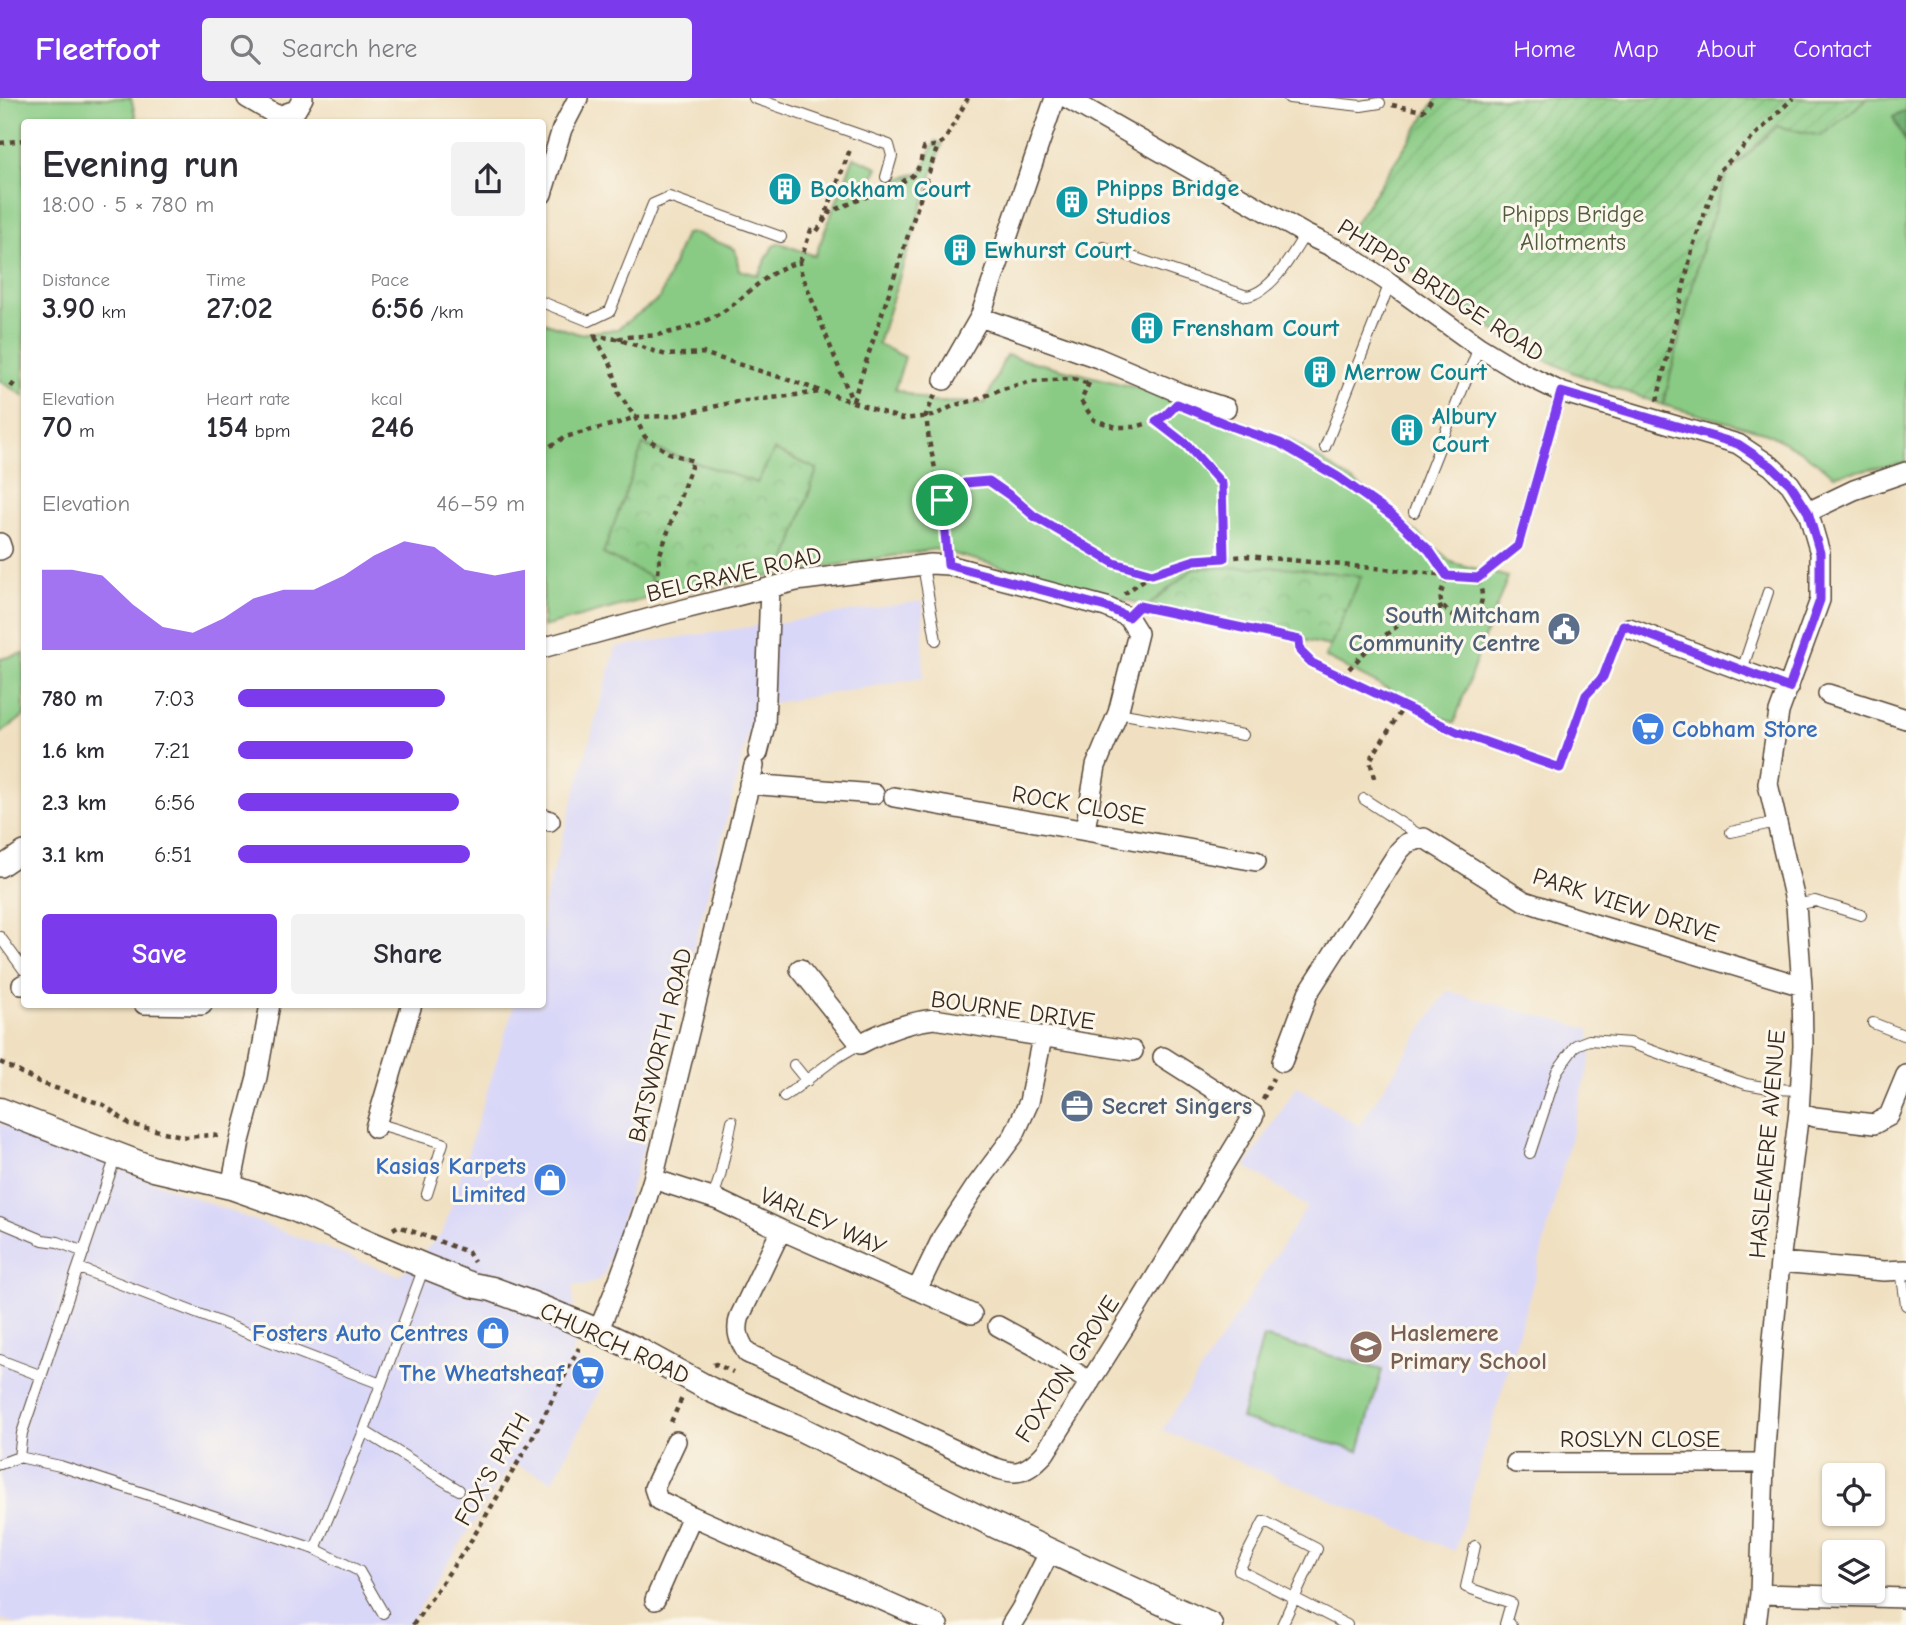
<!DOCTYPE html>
<meta charset="utf-8">
<style>
body{margin:0;font-family:"Comic Neue",sans-serif;background:#f2f2f3;color:#2b2b33;height:100vh;display:flex;flex-direction:column;font-size:26px;white-space:nowrap}
*{box-sizing:border-box;margin:0}
p{font-size:23px;color:#7c7c81}
.icon{flex:none;width:38px;height:38px;fill:none;stroke:currentColor;stroke-width:2;stroke-linecap:round;stroke-linejoin:round}
.map{position:relative;flex:1;overflow:hidden}
.sheet{position:absolute;left:21px;top:21px;width:525px;height:889px;display:flex;flex-direction:column;background:#fff;border-radius:7px;box-shadow:0 2px 5px #0004}
.sheet>*{flex:none}
.controls{position:absolute;left:1822px;top:1365px;display:grid;gap:14px}
.controls a{display:grid;place-items:center;width:63px;height:63px;border-radius:7px;background:#fff;box-shadow:0 2px 5px #0004;font-size:35px}
.pin{position:absolute;display:grid;place-items:center;width:60px;height:60px;color:#fff;margin:-30px;border:4px solid #fff;border-radius:50%;box-shadow:0 2px 7px #0007}
.round{display:grid;place-items:center;flex:none;width:74px;height:74px;border-radius:7px;background:#f2f2f3}
.summary{display:flex;align-items:center;justify-content:space-between;height:119px;padding:0 21px}
h1{font-size:38px;font-weight:700;line-height:52px}
.stats{display:grid;grid-template-columns:repeat(3,1fr);gap:10px;height:119px;padding:7px 21px}
.stats div{display:grid;align-content:center}
.stats b{font-size:30px;font-weight:700}
.stats small{font-size:19px;font-weight:400}
.stats p{font-size:19px}
.chart{height:196px;padding:14px 21px}
.chart p{display:flex;justify-content:space-between}
.chart svg{width:100%;height:126px;margin-top:7px;fill:#7c3aed;opacity:.7}
.cta{display:flex;gap:14px;margin-top:auto;padding:14px 21px}
.cta a{flex:1;height:80px;border-radius:7px;background:#7c3aed;color:#fff;font-size:28px;font-weight:700;line-height:80px;text-align:center}
.cta a+a{background:#f2f2f3;color:#2b2b33}
ul{padding:0 21px;list-style:none;font-size:23px}
li{display:grid;grid-template-columns:112px 84px 1fr;align-items:center;height:52px}
li i{height:18px;border-radius:9px;background:#7c3aed}
header{display:flex;align-items:center;gap:42px;box-sizing:border-box;height:98px;padding:0 35px;background:#7c3aed;color:#fff}
header strong{font-size:33px}
nav{display:flex;gap:38px;margin-inline-start:auto;font-size:24px}
.search{width:490px;height:63px;background:#f2f2f3;display:flex;align-items:center;gap:18px;box-sizing:border-box;padding:0 24px;border-radius:7px;color:#7c7c81;font-size:26px}
.map>svg:first-child{display:block}
</style>
<header>
<strong>Fleetfoot</strong>
<div class="search"><svg class="icon" aria-label="search" viewBox="0 0 24 24"><circle cx="10" cy="10" r="6"/><path d="M15 15l6 6"/></svg>Search here</div>
<nav><a>Home</a><a>Map</a><a>About</a><a>Contact</a></nav>
</header>
<div class="map">
<svg width="1906" height="1527" viewBox="0 0 1906 1527">
<defs>
<pattern id="forest-firs" width="22" height="20" patternUnits="userSpaceOnUse" patternTransform="scale(1.75)"><rect width="22" height="20" fill="#6eaf72"/><path d="M5 1l3.5 6h-7zM16 11l3.5 6h-7z" fill="#5c8f5d"/></pattern>
<pattern id="park-crowns" width="20" height="18" patternUnits="userSpaceOnUse" patternTransform="scale(1.75)"><rect width="20" height="18" fill="#89cb84"/><path d="M2 6a3 3 0 1 1 6 0M12 15a3 3 0 1 1 6 0" fill="none" stroke="#77ae72"/></pattern>
<pattern id="garden-furrows" width="10" height="10" patternUnits="userSpaceOnUse" patternTransform="scale(1.75)"><rect width="10" height="10" fill="#89cb84"/><path d="M-1 1l2-2M0 10L10 0M9 11l2-2" fill="none" stroke="#77ae72"/></pattern>
</defs>
<rect width="100%" height="100%" fill="#fbf7ec"/>
<filter id="ink" filterUnits="userSpaceOnUse"><feTurbulence type="fractalNoise" baseFrequency=".0143" numOctaves="2"/><feDisplacementMap in="SourceGraphic" scale="14" xChannelSelector="R" yChannelSelector="G"/><feConvolveMatrix kernelMatrix="1 2 1 2 8 2 1 2 1" color-interpolation-filters="sRGB"/></filter>
<filter id="wash" filterUnits="userSpaceOnUse"><feTurbulence type="fractalNoise" baseFrequency=".00686" numOctaves="4" result="noise"/><feDisplacementMap in="SourceGraphic" scale="28" xChannelSelector="R" yChannelSelector="G"/><feGaussianBlur stdDeviation="1.57" result="paint"/><feColorMatrix in="noise" values="0 0 0 0 0 0 0 0 0 0 0 0 0 0 0 0 0 1.4 0 .05"/><feComposite in="paint" operator="in"/></filter>
<g filter="url(#wash)">
<rect width="100%" height="100%" fill="#f0e0c1"/>
<path fill="#d9d7f8" d="M 923,503 L 923,580 L 755,608 L 643,1051 L 605,1175 L 597,1183 L 584,1188 L 573,1187 L 574,1251 L 570,1259 L 608,1277 L 553,1383 L 512,1365 L 408,1527 L 18,1527 L 0,1521 L 0,1025 L 399,1178 L 443,1134 L 514,907 L 542,906 L 543,809 L 616,549 Z
M 1447,893 L 1589,931 L 1591,959 L 1539,1165 L 1455,1453 L 1162,1332 L 1307,1109 L 1246,1068 L 1297,988 L 1359,1028 Z"/>
<path fill="#89cb84" stroke="#627a51" stroke-width="2" d="M 0,0 L 131,0 L 137,24 L 24,24 L 24,298 L 0,283 Z
M 1868,0 L 1906,0 L 1906,13 L 1893,19 L 1906,44 L 1906,365 L 1834,377 L 1802,354 L 1767,335 L 1663,307 L 1702,149 L 1727,76 L 1777,28 L 1821,38 Z
M 935,43 L 942,46 L 878,246 L 905,259 L 895,291 L 931,304 L 985,305 L 1006,257 L 1184,302 L 1291,342 L 1361,389 L 1453,465 L 1508,479 L 1483,543 L 1454,625 L 1325,559 L 1361,478 L 1194,470 L 1148,508 L 935,451 L 782,476 L 817,371 L 757,385 L 643,347 L 651,479 L 649,500 L 543,529 L 543,224 L 579,236 L 617,231 L 660,200 L 685,136 L 695,135 L 735,151 L 739,172 L 758,177 L 773,148 L 780,145 L 815,158 L 854,59 L 878,69 L 868,90 L 922,74 Z
M 24,555 L 24,618 L 0,636 L 0,561 Z
M 1263,1239 L 1382,1272 L 1359,1353 L 1241,1321 Z"/>
<path fill="url(#forest-firs)" stroke="#546c48" stroke-width="2" d="M 1906,13 L 1906,44 L 1893,19 Z"/>
<path fill="url(#park-crowns)" stroke="#627a51" stroke-width="2" d="M 643,347 L 757,385 L 774,352 L 817,371 L 782,476 L 649,500 L 651,479 L 603,456 Z
M 1284,469 L 1361,478 L 1330,548 L 1148,508 L 1194,470 Z"/>
<path fill="url(#garden-furrows)" stroke="#627a51" stroke-width="2" d="M 1437,0 L 1868,0 L 1821,38 L 1777,28 L 1727,76 L 1702,149 L 1663,307 L 1574,275 L 1516,248 L 1409,171 L 1349,134 Z"/>
</g>
<g filter="url(#ink)">
<g fill="none" stroke-linecap="round" stroke-linejoin="round">
<defs>
<path id="service" d="M 754,0 L 889,47 L 892,58 L 886,79
M 1289,0 L 1361,8 L 1380,5
M 1103,149 L 1247,198 C 1272,194 1292,157 1305,136
M 542,204 L 589,223 L 610,213 L 653,106 L 669,99 L 781,139
M 1325,349 L 1390,185
M 1414,414 L 1479,249
M 1518,448 L 1561,294
M 923,468 L 936,542
M 1742,572 L 1768,494
M 1118,615 L 1243,637
M 1364,701 L 1424,740
M 1731,734 L 1776,724
M 1796,807 L 1815,803 L 1861,817
M 0,839 L 24,872
M 1873,925 L 1906,938
M 794,967 L 807,983
M 784,999 L 836,960 L 860,946
M 376,1025 L 443,1045 L 427,1096
M 1530,1055 L 1557,973 L 1576,947 L 1589,942 L 1630,945 L 1746,986 L 1775,991 L 1800,992
M 116,1058 L 22,1335 L 19,1359 L 60,1368 L 315,1451 L 359,1473 L 383,1515
M 713,1100 L 720,1078 L 732,1023
M 0,1124 L 43,1142 L 58,1144 L 84,1154
M 79,1170 L 381,1286 L 424,1169
M 1901,1172 L 1906,1207
M 0,1262 L 42,1278
M 364,1333 L 459,1392
M 0,1366 L 19,1359
M 1475,1448 L 1466,1489 L 1511,1505 L 1505,1526 L 1511,1527
M 315,1451 L 364,1333 L 381,1286
M 1282,1527 L 1317,1451 L 1264,1423 L 1239,1472 L 1347,1527"/>
<path id="minor" d="M 247,0 L 278,18 L 296,12 L 303,0
M 1067,0 L 1305,136 L 1347,156 L 1390,185 L 1479,249 L 1522,275 L 1561,294 L 1738,346 L 1771,368 L 1790,386 L 1808,414 L 1820,455 L 1820,502 L 1779,614 L 1768,686 L 1796,807 L 1802,888 L 1803,948 L 1799,1014 L 1780,1164 L 1772,1252 L 1764,1365 L 1760,1496 L 1756,1527
M 542,96 L 562,31 L 578,0
M 980,219 L 1098,260 L 1180,295 L 1226,310
M 944,282 L 980,219 L 1055,0
M 1808,414 L 1854,392 L 1906,374
M 0,445 L 2,451 L 0,452
M 1629,530 L 1789,590
M 542,550 L 669,515 L 796,483 L 931,466 L 948,467 L 1106,509 L 1128,519 L 1138,535 L 1118,615 L 1096,668 L 1085,732
M 1828,596 L 1906,621
M 758,655 L 765,627 L 770,489
M 749,686 L 874,696
M 894,699 L 1256,763
M 542,720 L 550,723
M 0,769 L 24,753
M 800,871 L 860,946 C 884,933 907,924 934,921 L 1133,953
M 22,887 L 24,886
M 144,906 L 202,907
M 1282,964 L 1308,895 L 1399,753 L 1407,745 L 1424,740 L 1524,803 L 1591,825 L 1802,888
M 1799,1014 L 1815,1019 L 1874,1026 L 1889,1018 L 1906,977
M 375,1030 L 412,906
M 653,1081 L 718,1102 L 781,1132 L 972,1216
M 231,1089 L 240,1043 L 257,979 L 270,906
M 781,1132 L 740,1218 C 735,1233 739,1242 747,1255 L 983,1365 C 1013,1377 1022,1380 1045,1355 L 1139,1206 L 1254,1017 L 1163,959
M 1780,1164 L 1884,1173 L 1906,1172
M 917,1192 L 943,1138 L 976,1088 L 1014,1037 L 1029,1004 L 1042,940
M 998,1228 L 1035,1248 L 1090,1284
M 598,1233 C 620,1183 637,1133 653,1081 L 754,668
M 676,1343 L 654,1390 L 658,1402 L 692,1418
M 1516,1365 L 1764,1365
M 1760,1496 L 1906,1500
M 655,1502 L 692,1418 L 938,1527
M 1011,1527 L 1021,1511 L 1050,1453"/>
<path id="tertiary" d="M 0,1012 L 154,1071 L 231,1089 L 294,1111 L 367,1144 L 424,1168 L 472,1187 L 492,1191 L 535,1207 L 598,1233 L 640,1253 L 711,1292 L 797,1329 L 996,1428 L 1210,1527"/>
</defs>
<use href="#service" stroke="#564536" stroke-width="12"/>
<use href="#minor" stroke="#564536" stroke-width="22"/>
<use href="#tertiary" stroke="#564536" stroke-width="27"/>
<path stroke="#564536" stroke-width="4.5" stroke-dasharray="5 5" stroke-linecap="butt" d="M 1392,7 L 1423,13 L 1433,0
M 0,45 L 24,42
M 901,84 C 920,76 919,68 924,50 L 938,47 L 945,42 L 968,0
M 823,123 L 851,49
M 800,164 L 811,132 L 817,133 L 830,114 L 880,93
M 594,236 L 595,238 L 617,241 L 666,257 L 703,255 L 795,284 L 902,321 L 933,318 L 955,307 L 976,302 L 999,292 L 1032,283 L 1073,281 L 1089,286
M 595,239 L 612,269 L 619,296 L 635,319 L 645,339 L 669,355 L 693,363 L 660,456 L 657,486 L 663,499
M 618,241 C 631,237 642,239 656,237 C 675,234 696,228 713,219 C 746,203 762,173 800,164 L 801,174 L 852,303
M 1089,285 L 1081,303 L 1094,322 L 1116,329 L 1135,329 L 1156,323 L 1170,313
M 11,289 L 14,285
M 935,297 L 926,317 L 929,343 L 942,402 L 946,449
M 853,303 L 938,47
M 1657,303 L 1693,148 L 1720,72 L 1793,0
M 1156,323 L 1187,347 L 1207,368 L 1222,386 L 1224,460
M 1231,328 L 1281,345 L 1338,379 L 1393,418 L 1429,452 L 1447,478 C 1438,503 1436,504 1458,521 L 1472,521 C 1484,505 1484,499 1478,480
M 542,353 L 565,339 L 622,324 L 635,319 L 673,318 L 730,305 L 821,294
M 942,402 L 966,385 L 989,383 L 1012,399 L 1034,418 L 1114,465 L 1152,476
M 1124,496 L 1152,476 L 1195,462 L 1248,458 L 1478,480 L 1507,457
M 1145,509 L 1299,542 L 1300,553 L 1312,564 L 1457,634 L 1560,670 L 1586,597 L 1603,579 L 1616,545
M 1342,578 L 1372,547 L 1411,518 L 1443,509
M 1374,680 L 1370,662 L 1404,608
M 0,964 L 41,985 L 104,1007 L 129,1026 L 186,1039 L 212,1037 L 223,1039
M 1263,1001 L 1273,980
M 393,1131 L 398,1128 L 468,1154 L 474,1164
M 713,1267 L 716,1266 L 733,1274
M 671,1324 L 682,1300
M 413,1527 L 472,1441 L 532,1341 L 579,1250"/>
<use href="#service" stroke="#fff" stroke-width="10"/>
<use href="#minor" stroke="#fff" stroke-width="19"/>
<use href="#tertiary" stroke="#fff" stroke-width="24"/>
</g>
</g>
<g fill="none" stroke-linecap="round" stroke-linejoin="round" filter="url(#ink)">
<defs>
<path id="route" d="M 1561,294 L 1738,346 L 1771,368 L 1790,386 L 1808,414 L 1820,455 L 1820,502 L 1789,590 L 1623,527 L 1603,579 L 1586,597 L 1560,670 L 1457,634 L 1312,565 L 1300,553 L 1299,542 L 1139,508 L 1128,519 L 1106,509 L 948,467 L 942,402 L 965,385 L 989,383 L 1012,399 L 1034,418 L 1114,465 L 1152,476 L 1195,462 L 1224,460 L 1222,386 L 1187,347 L 1156,323 L 1166,317 L 1177,306 L 1236,330 L 1280,345 L 1338,379 L 1393,418 L 1429,452 L 1447,478 L 1478,480 L 1518,448 Z"/>
</defs>
<use href="#route" stroke="#fff" stroke-width="14"/>
<use href="#route" stroke="#7c3aed" stroke-width="9"/>
</g>
<defs>
<symbol id="building-disc" viewBox="-11 -11 22 22"><circle r="9.5" fill="#0f9aa8" stroke="#fbf7ec"/><path d="M-4-6H4V6H1V3H-1V6H-4ZM-2.5-4.3h1.7v1.8h-1.7ZM.8-4.3h1.7v1.8H.8ZM-2.5-1h1.7V.8h-1.7ZM.8-1h1.7V.8H.8Z" fill="#fff"/></symbol>
<symbol id="civic-disc" viewBox="-11 -11 22 22"><circle r="9.5" fill="#5c6f8a" stroke="#fbf7ec"/><path d="M-.6-6.5H3V-4.5H.6V-3L4-1V1h2V6H-6V1h2V-1L-.6-3ZM-1.2 2.5V6h2.4V2.5Z" fill="#fff"/></symbol>
<symbol id="supermarket-disc" viewBox="-11 -11 22 22"><circle r="9.5" fill="#3f7fe0" stroke="#fbf7ec"/><path d="M-6-5.5h2.5l.6 2H6L4.5 2H-2.5L-4.4-4H-6ZM-1.5 3.2a1.3 1.3 0 1 0 .1 0ZM3 3.2a1.3 1.3 0 1 0 .1 0Z" fill="#fff"/></symbol>
<symbol id="office-disc" viewBox="-11 -11 22 22"><circle r="9.5" fill="#5c6f8a" stroke="#fbf7ec"/><path d="M-6-3h4V-5.5h4V-3h4V5H-6ZM-1-4.5V-3h2v-1.5ZM-6 0V1H6V0Z" fill="#fff"/></symbol>
<symbol id="shop-disc" viewBox="-11 -11 22 22"><circle r="9.5" fill="#3f7fe0" stroke="#fbf7ec"/><path d="M-5-2.5h2.3a2.7 3.5 0 0 1 5.4 0H5L5.5 6h-11ZM-1.5-2.5h3a1.5 2.3 0 0 0-3 0Z" fill="#fff"/></symbol>
<symbol id="school-disc" viewBox="-11 -11 22 22"><circle r="9.5" fill="#8d6e63" stroke="#fbf7ec"/><path d="M0-5L7-2L0 1L-7-2ZM-4 1L0 2.5L4 1V4Q0 6-4 4Z" fill="#fff"/></symbol>
</defs>
<g fill-rule="evenodd">
<use href="#building-disc" x="766" y="72" width="38" height="38"/>
<use href="#building-disc" x="1053" y="85" width="38" height="38"/>
<use href="#building-disc" x="941" y="133" width="38" height="38"/>
<use href="#building-disc" x="1128" y="211" width="38" height="38"/>
<use href="#building-disc" x="1301" y="255" width="38" height="38"/>
<use href="#building-disc" x="1388" y="313" width="38" height="38"/>
<use href="#civic-disc" x="1545" y="512" width="38" height="38"/>
<use href="#supermarket-disc" x="1629" y="612" width="38" height="38"/>
<use href="#office-disc" x="1058" y="989" width="38" height="38"/>
<use href="#shop-disc" x="531" y="1063" width="38" height="38"/>
<use href="#shop-disc" x="474" y="1216" width="38" height="38"/>
<use href="#school-disc" x="1347" y="1230" width="38" height="38"/>
<use href="#supermarket-disc" x="569" y="1256" width="38" height="38"/>
</g>
<g text-anchor="middle" dominant-baseline="central" stroke-width="6" stroke-linejoin="round" paint-order="stroke">
<g font-size="24" font-weight="bold" fill="#0d838f" stroke="#fbf7ec" text-anchor="start">
<text x="1096" y="90">Phipps Bridge<tspan x="1096" dy="28">Studios</tspan></text>
<text x="810" y="91">Bookham Court</text>
<text x="984" y="152">Ewhurst Court</text>
<text x="1172" y="230">Frensham Court</text>
<text x="1344" y="274">Merrow Court</text>
<text x="1432" y="318">Albury<tspan x="1432" dy="28">Court</tspan></text>
</g>
<g font-size="24" fill="#525a3d" stroke="#fbf7ec">
<text x="1573" y="116">Phipps Bridge<tspan x="1573" dy="28">Allotments</tspan></text>
</g>
<g font-size="24" fill="#3b2a1e" stroke="#fbf7ec">
<text transform="translate(1441 192) rotate(33)">PHIPPS BRIDGE ROAD</text>
<text transform="translate(734 476) rotate(-13)">BELGRAVE ROAD</text>
<text transform="translate(1079 707) rotate(10)">ROCK CLOSE</text>
<text transform="translate(1626 807) rotate(18)">PARK VIEW DRIVE</text>
<text transform="translate(1013 912) rotate(8)">BOURNE DRIVE</text>
<text transform="translate(660 947) rotate(-76)">BATSWORTH ROAD</text>
<text transform="translate(1767 1046) rotate(-85)">HASLEMERE AVENUE</text>
<text transform="translate(823 1123) rotate(24)">VARLEY WAY</text>
<text transform="translate(615 1245) rotate(25)">CHURCH ROAD</text>
<text transform="translate(1067 1271) rotate(-57)">FOXTON GROVE</text>
<text x="1640" y="1341">ROSLYN CLOSE</text>
<text transform="translate(492 1371) rotate(-60)">FOX'S PATH</text>
</g>
<g font-size="24" font-weight="bold" fill="#4e5e75" stroke="#fbf7ec" text-anchor="end">
<text x="1540" y="517">South Mitcham<tspan x="1540" dy="28">Community Centre</tspan></text>
<text x="1102" y="1008" text-anchor="start">Secret Singers</text>
</g>
<g font-size="24" font-weight="bold" fill="#366cbe" stroke="#fbf7ec" text-anchor="end">
<text x="1672" y="631" text-anchor="start">Cobham Store</text>
<text x="526" y="1068">Kasias Karpets<tspan x="526" dy="28">Limited</tspan></text>
<text x="468" y="1235">Fosters Auto Centres</text>
<text x="564" y="1275">The Wheatsheaf</text>
</g>
<g font-size="24" font-weight="bold" fill="#785e54" stroke="#fbf7ec" text-anchor="start">
<text x="1390" y="1235">Haslemere<tspan x="1390" dy="28">Primary School</tspan></text>
</g>
</g>
</svg>
<div class="controls">
<a><svg class="icon" aria-label="locate" viewBox="0 0 24 24"><circle cx="12" cy="12" r="6"/><path d="M12 2v4M12 18v4M2 12h4M18 12h4"/></svg></a>
<a><svg class="icon" aria-label="layers" viewBox="0 0 24 24"><path d="M12 4l9 5-9 5-9-5zM3 14l9 5 9-5"/></svg></a>
</div>
<div class="pin" style="left:942px;top:402px;background:#1e9e55"><svg class="icon" aria-label="arrive" viewBox="0 0 24 24"><path d="M6 21V4h12l-3 4 3 4H6"/></svg></div>
<section class="sheet">
<div class="summary"><div><h1>Evening run</h1><p>18:00 · 5 × 780 m</p></div><a class="round"><svg class="icon" aria-label="share" viewBox="0 0 24 24"><path d="M12 15V3M7 8l5-5 5 5M5 13v7h14v-7"/></svg></a></div>
<div class="stats">
<div><p>Distance</p><b>3.90<small> km</small></b></div>
<div><p>Time</p><b>27:02</b></div>
<div><p>Pace</p><b>6:56<small> /km</small></b></div>
</div>
<div class="stats">
<div><p>Elevation</p><b>70<small> m</small></b></div>
<div><p>Heart rate</p><b>154<small> bpm</small></b></div>
<div><p>kcal</p><b>246</b></div>
</div>
<div class="chart"><p><span>Elevation</span>46–59 m</p>
<svg viewBox="0 0 160 44" preserveAspectRatio="none"><path d="M0 44V16L10 16L20 18L30 28L40 36L50 38L60 33L70 26L80 23L90 23L100 18L110 11L120 6L130 8L140 16L150 18L160 16V44z"/></svg>
</div>
<ul>
<li><b>780 m</b>7:03<i style="width:72%"></i></li>
<li><b>1.6 km</b>7:21<i style="width:61%"></i></li>
<li><b>2.3 km</b>6:56<i style="width:77%"></i></li>
<li><b>3.1 km</b>6:51<i style="width:81%"></i></li>
</ul>
<div class="cta"><a>Save</a><a>Share</a></div>
</section>
</div>
